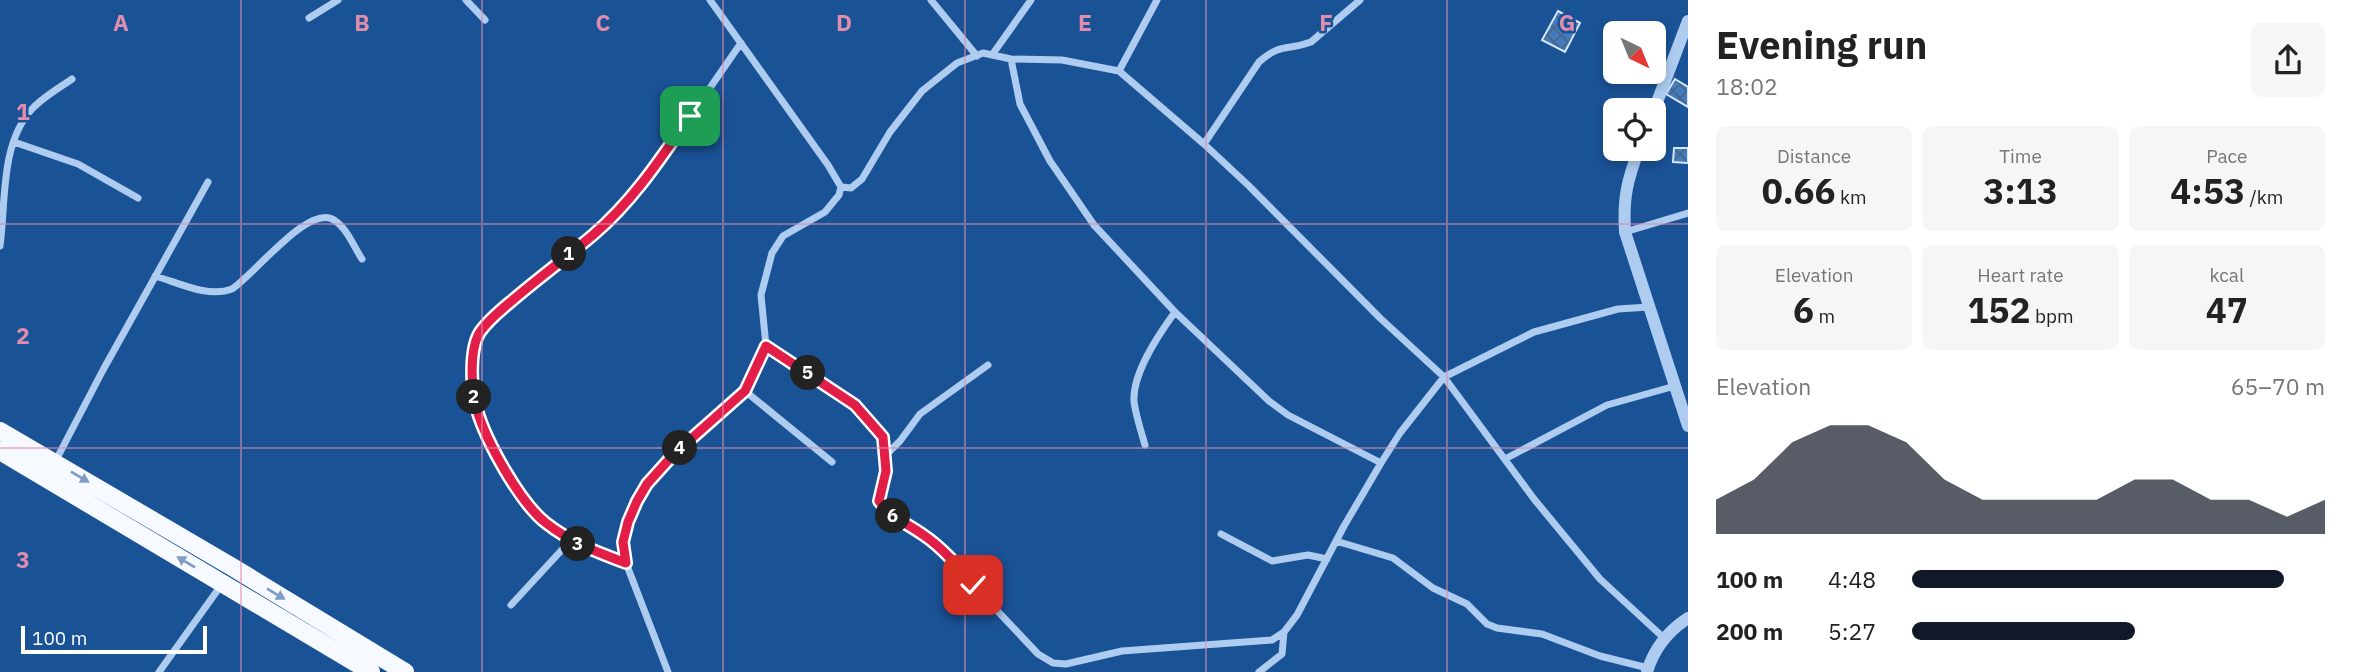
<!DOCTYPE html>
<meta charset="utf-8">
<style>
body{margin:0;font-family:"IBM Plex Sans",sans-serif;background:#f6f6f6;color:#222;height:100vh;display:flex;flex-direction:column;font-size:26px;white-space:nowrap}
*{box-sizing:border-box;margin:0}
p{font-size:23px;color:#767676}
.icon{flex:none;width:38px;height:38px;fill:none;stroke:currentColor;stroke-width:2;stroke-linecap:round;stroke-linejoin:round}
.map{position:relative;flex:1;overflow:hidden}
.panel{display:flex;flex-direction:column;background:#fff;width:665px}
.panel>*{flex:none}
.needle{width:46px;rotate:137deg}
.fabs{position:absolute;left:1603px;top:21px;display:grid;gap:14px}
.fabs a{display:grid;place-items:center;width:63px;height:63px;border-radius:10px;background:#fff;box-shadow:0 4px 10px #0003;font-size:35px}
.scale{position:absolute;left:21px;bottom:18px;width:186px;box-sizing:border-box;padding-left:7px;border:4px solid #fff;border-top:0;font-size:19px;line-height:24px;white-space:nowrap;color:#fff;-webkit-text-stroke:5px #1a5296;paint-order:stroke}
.pin{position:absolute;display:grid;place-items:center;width:60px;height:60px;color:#fff;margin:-30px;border-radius:14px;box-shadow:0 4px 10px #0006}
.km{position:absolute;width:35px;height:35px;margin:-18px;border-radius:50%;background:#222;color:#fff;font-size:19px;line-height:35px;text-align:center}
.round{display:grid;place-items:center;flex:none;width:74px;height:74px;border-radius:10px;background:#f6f6f6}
.head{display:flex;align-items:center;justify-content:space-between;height:119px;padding:0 28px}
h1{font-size:38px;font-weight:700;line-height:52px}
.metrics{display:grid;grid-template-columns:repeat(3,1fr);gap:10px;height:119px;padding:7px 28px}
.metrics div{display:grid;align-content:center;border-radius:10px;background:#f6f6f6;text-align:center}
.metrics b{font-size:35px;font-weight:700}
.metrics small{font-size:19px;font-weight:400}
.metrics p{font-size:19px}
.chart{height:196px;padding:14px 28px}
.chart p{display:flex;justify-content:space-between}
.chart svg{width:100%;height:126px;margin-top:7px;fill:#111827;opacity:.7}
ul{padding:0 28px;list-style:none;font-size:23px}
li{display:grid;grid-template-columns:112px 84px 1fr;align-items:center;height:52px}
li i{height:18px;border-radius:9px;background:#111827}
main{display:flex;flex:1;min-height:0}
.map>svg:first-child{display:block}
</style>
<main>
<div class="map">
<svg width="1688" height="672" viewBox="0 0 1688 672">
<defs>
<pattern id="building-cross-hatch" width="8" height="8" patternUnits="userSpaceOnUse" patternTransform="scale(1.75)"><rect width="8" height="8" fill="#437bbd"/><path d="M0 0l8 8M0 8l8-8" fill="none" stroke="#47668a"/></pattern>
</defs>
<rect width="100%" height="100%" fill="#1a5296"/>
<path fill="url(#building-cross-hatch)" stroke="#d4e6fb" stroke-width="2" d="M 1558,11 L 1580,23 L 1565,52 L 1542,40 Z
M 1675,79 L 1688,87 L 1688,107 L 1666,94 Z
M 1674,148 L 1688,148 L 1688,163 L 1673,162 Z"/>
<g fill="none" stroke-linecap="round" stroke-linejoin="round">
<path stroke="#adccf0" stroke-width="7" d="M 466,0 L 485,20
M 931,0 L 977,56
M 309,18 L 338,0
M 992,55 L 1031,0
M 1011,59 L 1020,104 L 1050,161 L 1094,225 L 1175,312 L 1269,401 L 1288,415 L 1381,463 L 1400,433 L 1444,377 L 1534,499 L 1600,579 L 1665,639
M 1119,71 L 1157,0
M 14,142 L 78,164 L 138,198
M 1204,144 L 1259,62 C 1282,42 1287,51 1311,42 L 1360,0
M 841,187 L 851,188 L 862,179 L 890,132 L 922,91 L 957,63 L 983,53 L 1011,59 L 1062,60 L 1119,71 L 1204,144 L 1249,186 L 1380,318 L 1444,377 L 1534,332 L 1618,309 L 1649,307
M 1625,232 L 1688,213
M 0,246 C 6,202 0,144 32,109 C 43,97 59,88 72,79
M 155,276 C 179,283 208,298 232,289 C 255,274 309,203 334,220 C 347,228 354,247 362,259
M 766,346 L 855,405 L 883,437 L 885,471 L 879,501 L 889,514 L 923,534 L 952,559 L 973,585 L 1038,654 L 1053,663 L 1066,664 L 1122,651 L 1272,640 L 1284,632 L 1297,615 L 1344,526 L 1381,463
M 745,391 L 832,462
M 1145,445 C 1141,431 1136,416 1134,402 C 1132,373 1159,334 1175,312
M 885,456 L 900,441 L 920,414 L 988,365
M 1505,459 L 1607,405 L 1675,386
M 55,462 L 103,370 L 208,182
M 1221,534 L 1272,561 L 1308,555 L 1327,559
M 1336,541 L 1393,558 L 1433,588 L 1467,604 L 1487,624 L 1497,628 L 1542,634 L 1600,656 L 1648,668
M 626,563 L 571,540 L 544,522 L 532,510 L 518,490 L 482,426 L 475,407 L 473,344 L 479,333 L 495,315 L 595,233 L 640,189 L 741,43
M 511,605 L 571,540
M 159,672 L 222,584
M 668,672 L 626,563 L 623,543 L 628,522 L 637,501 L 659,468 L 745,391 L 766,346 L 761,295 L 772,253 L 783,236 L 825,212 L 839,195 L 841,187 L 828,165 L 710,0
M 1259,672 L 1282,654 L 1284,632"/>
<path stroke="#adccf0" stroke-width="12" d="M 1654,110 L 1688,21
M 1639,149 C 1627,181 1623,198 1625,232 L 1688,426
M 1647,672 C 1654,648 1668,631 1688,618"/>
<path stroke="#f6f9ff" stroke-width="18" d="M 0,431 L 234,568 L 405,672
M 0,451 L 371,672"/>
</g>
<defs><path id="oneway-solid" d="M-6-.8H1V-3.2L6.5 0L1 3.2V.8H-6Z" transform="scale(1.75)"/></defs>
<g fill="#7d9dc5">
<use href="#oneway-solid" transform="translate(80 477) rotate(31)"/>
<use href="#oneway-solid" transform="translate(186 562) rotate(-149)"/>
<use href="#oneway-solid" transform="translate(276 594) rotate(31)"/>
</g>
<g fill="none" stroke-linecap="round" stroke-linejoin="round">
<defs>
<path id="route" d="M 690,116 C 661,158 633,201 593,235 C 567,257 540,277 514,299 C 502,309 489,319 480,332 C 469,349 471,391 477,410 C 486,441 520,503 546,523 C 570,542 597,552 626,563 L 623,542 L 628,522 L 637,501 L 647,484 L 674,454 L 745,391 L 766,346 L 855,405 L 883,437 L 886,471 L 879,501 C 893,519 905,522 922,534 C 943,548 958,566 973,585"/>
</defs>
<use href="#route" stroke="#fff" stroke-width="14"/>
<use href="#route" stroke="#e11d48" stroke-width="9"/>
</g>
<path fill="none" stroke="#e08cad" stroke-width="2" stroke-opacity="0.55" d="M 241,0 L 241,672M 482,0 L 482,672M 723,0 L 723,672M 965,0 L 965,672M 1206,0 L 1206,672M 1447,0 L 1447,672M 0,224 L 1688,224M 0,448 L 1688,448"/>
<g font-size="23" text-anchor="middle" font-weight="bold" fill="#e08cad" stroke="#1a5296" stroke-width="5" stroke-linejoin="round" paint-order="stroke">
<text x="121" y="31">A</text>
<text x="362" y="31">B</text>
<text x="603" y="31">C</text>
<text x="844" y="31">D</text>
<text x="1085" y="31">E</text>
<text x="1326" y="31">F</text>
<text x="1567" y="31">G</text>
<text x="23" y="120">1</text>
<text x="23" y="344">2</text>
<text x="23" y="568">3</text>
</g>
</svg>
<div class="fabs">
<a><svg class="needle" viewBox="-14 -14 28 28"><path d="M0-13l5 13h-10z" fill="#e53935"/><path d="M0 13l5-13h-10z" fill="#767676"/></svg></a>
<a><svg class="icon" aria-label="locate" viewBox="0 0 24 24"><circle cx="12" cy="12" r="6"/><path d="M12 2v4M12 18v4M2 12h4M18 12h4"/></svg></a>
</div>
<div class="scale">100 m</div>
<div class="pin" style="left:690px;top:116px;background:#1e9e55"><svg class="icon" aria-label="arrive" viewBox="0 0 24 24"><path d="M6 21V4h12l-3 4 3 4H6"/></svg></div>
<div class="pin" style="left:973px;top:585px;background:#d93025"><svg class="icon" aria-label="check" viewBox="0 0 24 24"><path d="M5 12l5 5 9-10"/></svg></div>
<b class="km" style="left:569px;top:254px">1</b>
<b class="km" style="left:474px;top:397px">2</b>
<b class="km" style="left:578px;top:544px">3</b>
<b class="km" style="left:680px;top:448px">4</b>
<b class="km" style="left:808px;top:373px">5</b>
<b class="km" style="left:893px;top:516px">6</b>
</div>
<section class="panel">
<div class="head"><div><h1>Evening run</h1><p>18:02</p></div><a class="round"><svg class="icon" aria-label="share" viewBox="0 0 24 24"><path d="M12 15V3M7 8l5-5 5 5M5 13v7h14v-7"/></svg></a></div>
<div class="metrics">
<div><p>Distance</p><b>0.66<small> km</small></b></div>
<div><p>Time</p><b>3:13</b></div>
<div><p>Pace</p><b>4:53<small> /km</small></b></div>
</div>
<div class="metrics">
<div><p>Elevation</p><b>6<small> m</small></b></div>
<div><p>Heart rate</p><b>152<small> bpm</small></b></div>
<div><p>kcal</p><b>47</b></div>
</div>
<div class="chart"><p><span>Elevation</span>65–70 m</p>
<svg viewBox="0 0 160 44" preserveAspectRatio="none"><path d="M0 44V32L10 25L20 12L30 6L40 6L50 12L60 25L70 32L80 32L90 32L100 32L110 25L120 25L130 32L140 32L150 38L160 32V44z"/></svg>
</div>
<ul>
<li><b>100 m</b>4:48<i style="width:90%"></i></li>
<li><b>200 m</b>5:27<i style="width:54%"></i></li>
</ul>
</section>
</main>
